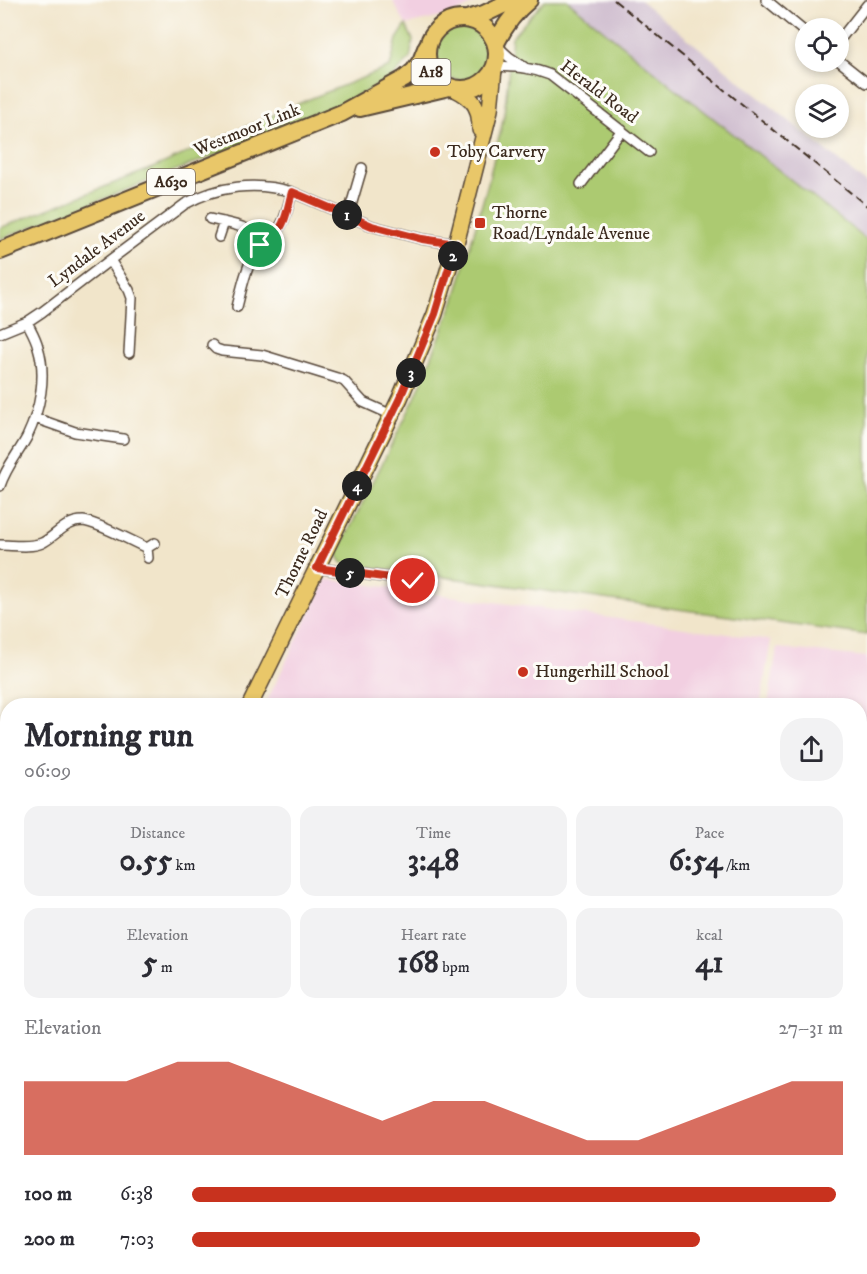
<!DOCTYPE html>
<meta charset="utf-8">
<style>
body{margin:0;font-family:"IM FELL DW Pica",serif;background:#f2f2f3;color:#2b2b33;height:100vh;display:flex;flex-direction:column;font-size:22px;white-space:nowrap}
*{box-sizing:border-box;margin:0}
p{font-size:20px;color:#7c7c81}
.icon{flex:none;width:33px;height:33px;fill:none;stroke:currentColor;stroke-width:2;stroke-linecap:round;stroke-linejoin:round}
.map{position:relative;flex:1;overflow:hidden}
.sheet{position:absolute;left:0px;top:698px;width:867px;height:578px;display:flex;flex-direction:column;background:#fff;border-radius:24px 24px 0 0;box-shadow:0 3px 9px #0003}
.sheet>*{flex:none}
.buttons{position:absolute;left:795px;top:18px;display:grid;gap:12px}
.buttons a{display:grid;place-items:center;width:54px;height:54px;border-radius:50%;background:#fff;box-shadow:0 3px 9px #0003;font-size:30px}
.pin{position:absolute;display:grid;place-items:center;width:51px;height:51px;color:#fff;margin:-26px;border:3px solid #fff;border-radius:50%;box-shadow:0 2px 6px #0007}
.km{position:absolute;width:30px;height:30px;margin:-15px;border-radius:50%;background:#222;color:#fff;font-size:16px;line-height:30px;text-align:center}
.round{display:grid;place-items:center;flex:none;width:63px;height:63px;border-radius:24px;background:#f2f2f3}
.overview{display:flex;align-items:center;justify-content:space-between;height:102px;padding:0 24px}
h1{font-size:33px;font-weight:700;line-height:45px}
.stats{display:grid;grid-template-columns:repeat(3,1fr);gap:9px;height:102px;padding:6px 24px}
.stats div{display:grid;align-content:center;border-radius:15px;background:#f2f2f3;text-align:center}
.stats b{font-size:30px;font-weight:700}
.stats small{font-size:16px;font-weight:400}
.stats p{font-size:16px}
.chart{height:168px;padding:12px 24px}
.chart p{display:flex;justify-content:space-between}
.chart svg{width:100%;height:108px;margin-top:6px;fill:#c8321e;opacity:.7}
ul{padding:0 24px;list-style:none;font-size:20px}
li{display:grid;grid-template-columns:96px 72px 1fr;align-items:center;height:45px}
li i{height:15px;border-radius:8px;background:#c8321e}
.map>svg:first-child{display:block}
</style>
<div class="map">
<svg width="867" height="1274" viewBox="0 0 867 1274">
<rect width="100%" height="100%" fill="#fdfcf7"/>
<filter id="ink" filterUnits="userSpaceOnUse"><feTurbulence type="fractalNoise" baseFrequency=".0167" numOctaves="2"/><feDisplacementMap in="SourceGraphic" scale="12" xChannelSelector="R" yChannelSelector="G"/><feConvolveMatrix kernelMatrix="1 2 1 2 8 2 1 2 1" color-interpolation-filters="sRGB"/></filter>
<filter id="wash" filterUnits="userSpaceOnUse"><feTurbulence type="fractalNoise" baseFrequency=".008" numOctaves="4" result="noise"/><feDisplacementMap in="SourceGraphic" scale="24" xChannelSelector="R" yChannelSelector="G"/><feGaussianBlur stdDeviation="1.35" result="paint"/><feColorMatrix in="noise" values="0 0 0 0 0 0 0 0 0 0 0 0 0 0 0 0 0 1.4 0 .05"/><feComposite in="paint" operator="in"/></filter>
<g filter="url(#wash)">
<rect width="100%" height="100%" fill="#f1e5ca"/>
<path fill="#f2cfe1" d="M 392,0 L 481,0 L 454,14 L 406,25 Z
M 326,579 L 771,640 L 760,705 L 265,705 Z
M 777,648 L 867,657 L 867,810 L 860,809 L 860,705 L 768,705 Z"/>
<path fill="#cfbdcf" d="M 567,0 L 640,0 L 867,184 L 867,239 L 670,84 Z"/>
<path fill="#acca71" stroke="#747a48" stroke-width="1.5" d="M 545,0 L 567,0 L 670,84 L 867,240 L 867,635 L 342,563 L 337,554 L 415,398 L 455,299 L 488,183 L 504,116 L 512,37 Z
M 406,25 L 413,40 L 410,59 L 390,79 L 336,108 L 0,239 L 0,228 L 155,167 L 307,100 L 390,67 L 397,39 Z
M435 54a26 26 0 1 1 52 0a26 26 0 1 1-52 0Z
M 518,1268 L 691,1268 L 690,1274 L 517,1274 Z"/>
</g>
<g filter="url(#ink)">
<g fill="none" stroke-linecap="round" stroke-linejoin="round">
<defs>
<path id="street" d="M 766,0 L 806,33
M 838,42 L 867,5
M 497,46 L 509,57 L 524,67
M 838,60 L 867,83
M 495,66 C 516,67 531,67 550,75 L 649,152
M 581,184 L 622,130
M 348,216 L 362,168
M 210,219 C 234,225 245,225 266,240
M 219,237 L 224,222
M 110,260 L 129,290 L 132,298 L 129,353
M 237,307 C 242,287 247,263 259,246 C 264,240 272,237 277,231 C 286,221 288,205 292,192
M 0,333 L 27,322 L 42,312 L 110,260 L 185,204 C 218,186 256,181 292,192 L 372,226 L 422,239 L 456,244
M 212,345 L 216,349 L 222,351 L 262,355 L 337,378 L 344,381 L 363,402 L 392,415
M 35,418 L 75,432 L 123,439
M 0,486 C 6,467 18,454 27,437 C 40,410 47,376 38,347 C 36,338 31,330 27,322
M 0,545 C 13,545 30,548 42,543 C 56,536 65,521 83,521 C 97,522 133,542 147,548
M 148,558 L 147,548 L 155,543
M 317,568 L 413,581
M 0,767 L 8,760
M 0,833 L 8,848
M 860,1009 L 867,1009
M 0,1050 L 8,1053
M 0,1148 L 8,1149
M 860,1193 L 867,1195
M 0,1240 L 8,1242
M 118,1268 L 144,1274
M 846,1268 L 867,1272
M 78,1274 L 80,1268
M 351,1274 L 352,1268
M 476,1274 L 478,1268
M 762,1274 L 767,1268"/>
<path id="primary" d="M 455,89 C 475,99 480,108 480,130
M 250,705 L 400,398 L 435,314 L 456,244 L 490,110 L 494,69
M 0,1076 L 8,1065"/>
<path id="highway" d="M427 54a35 35 0 1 1 70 0a35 35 0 1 1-70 0Z
M 467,19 L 484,14 L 513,0
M 496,43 C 505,25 514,12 529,0
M 360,108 L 449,87
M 0,251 L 342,113 L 404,79 L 414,71 L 421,61 L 427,46"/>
</defs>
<use href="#street" stroke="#564638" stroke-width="12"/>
<use href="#primary" stroke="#564638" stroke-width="18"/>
<use href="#highway" stroke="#564638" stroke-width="20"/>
<use href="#street" stroke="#fff" stroke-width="9"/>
<use href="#primary" stroke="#e9c769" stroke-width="15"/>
<use href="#highway" stroke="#e9c769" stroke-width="16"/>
<path stroke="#3b2a1e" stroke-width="2" stroke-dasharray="9 4.5" stroke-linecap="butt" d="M 614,0 L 867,206"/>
</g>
</g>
<g fill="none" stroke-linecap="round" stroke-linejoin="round" filter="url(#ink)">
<defs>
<path id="route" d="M 260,245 C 265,241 271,238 276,233 C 286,224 288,205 292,192 L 372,226 L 422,239 L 456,244 L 435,314 L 400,398 L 317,568 L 413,581"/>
</defs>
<use href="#route" stroke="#fff" stroke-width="12"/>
<use href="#route" stroke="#c8321e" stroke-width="8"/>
</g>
<g fill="#c8321e" stroke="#fdfcf7" stroke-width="2">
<circle cx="435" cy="152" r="6"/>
<rect x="474" y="217" width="12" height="12" rx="3"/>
<circle cx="523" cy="672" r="6"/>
</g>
<g text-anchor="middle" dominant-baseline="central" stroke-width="6" stroke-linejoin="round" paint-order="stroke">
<g fill="#fdfcf7" stroke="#75695f" stroke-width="1.5">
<rect x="411.5" y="59" width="39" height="26" rx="4.5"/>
<rect x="147" y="169" width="48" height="26" rx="4.5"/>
</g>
<g font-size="16" font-weight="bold" fill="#3b2a1e">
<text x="431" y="72">A18</text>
<text x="171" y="182">A630</text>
</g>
<g font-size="18" fill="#3b2a1e" stroke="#fdfcf7">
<text transform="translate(599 92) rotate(37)">Herald Road</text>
<text transform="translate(247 130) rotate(-22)">Westmoor Link</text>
<text transform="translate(97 249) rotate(-37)">Lyndale Avenue</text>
<text transform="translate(302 554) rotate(-64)">Thorne Road</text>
</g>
<g font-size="18" fill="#3b2a1e" stroke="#fdfcf7" text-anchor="start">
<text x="447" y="152">Toby Carvery</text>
<text x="492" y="213">Thorne<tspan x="492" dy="21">Road/Lyndale Avenue</tspan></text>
<text x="535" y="672">Hungerhill School</text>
</g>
</g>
</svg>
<div class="buttons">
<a><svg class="icon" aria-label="locate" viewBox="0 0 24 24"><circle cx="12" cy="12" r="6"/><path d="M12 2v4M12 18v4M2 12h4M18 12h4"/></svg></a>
<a><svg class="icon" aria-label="layers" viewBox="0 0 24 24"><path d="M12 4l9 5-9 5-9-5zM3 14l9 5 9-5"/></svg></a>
</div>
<div class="pin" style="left:260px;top:245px;background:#1e9e55"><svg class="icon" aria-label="arrive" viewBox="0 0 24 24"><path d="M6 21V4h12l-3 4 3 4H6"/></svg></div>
<div class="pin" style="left:413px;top:581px;background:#d93025"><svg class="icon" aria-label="check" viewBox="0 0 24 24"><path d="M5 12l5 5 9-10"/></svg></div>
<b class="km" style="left:347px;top:215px">1</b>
<b class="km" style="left:453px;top:256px">2</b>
<b class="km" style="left:411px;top:373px">3</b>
<b class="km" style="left:357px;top:486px">4</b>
<b class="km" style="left:350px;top:573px">5</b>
<section class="sheet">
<div class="overview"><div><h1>Morning run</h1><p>06:09</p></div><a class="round"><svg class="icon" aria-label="share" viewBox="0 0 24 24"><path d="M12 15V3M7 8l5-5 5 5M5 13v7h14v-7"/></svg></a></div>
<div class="stats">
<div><p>Distance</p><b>0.55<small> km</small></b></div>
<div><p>Time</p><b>3:48</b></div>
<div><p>Pace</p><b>6:54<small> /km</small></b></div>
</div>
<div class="stats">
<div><p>Elevation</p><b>5<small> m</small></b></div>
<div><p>Heart rate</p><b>168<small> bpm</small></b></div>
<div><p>kcal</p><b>41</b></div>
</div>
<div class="chart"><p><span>Elevation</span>27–31 m</p>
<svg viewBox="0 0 160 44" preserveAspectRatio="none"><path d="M0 44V14L10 14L20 14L30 6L40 6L50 14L60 22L70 30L80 22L90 22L100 30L110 38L120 38L130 30L140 22L150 14L160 14V44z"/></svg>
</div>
<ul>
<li><b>100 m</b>6:38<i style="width:99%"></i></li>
<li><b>200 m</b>7:03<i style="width:78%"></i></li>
</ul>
</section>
</div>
